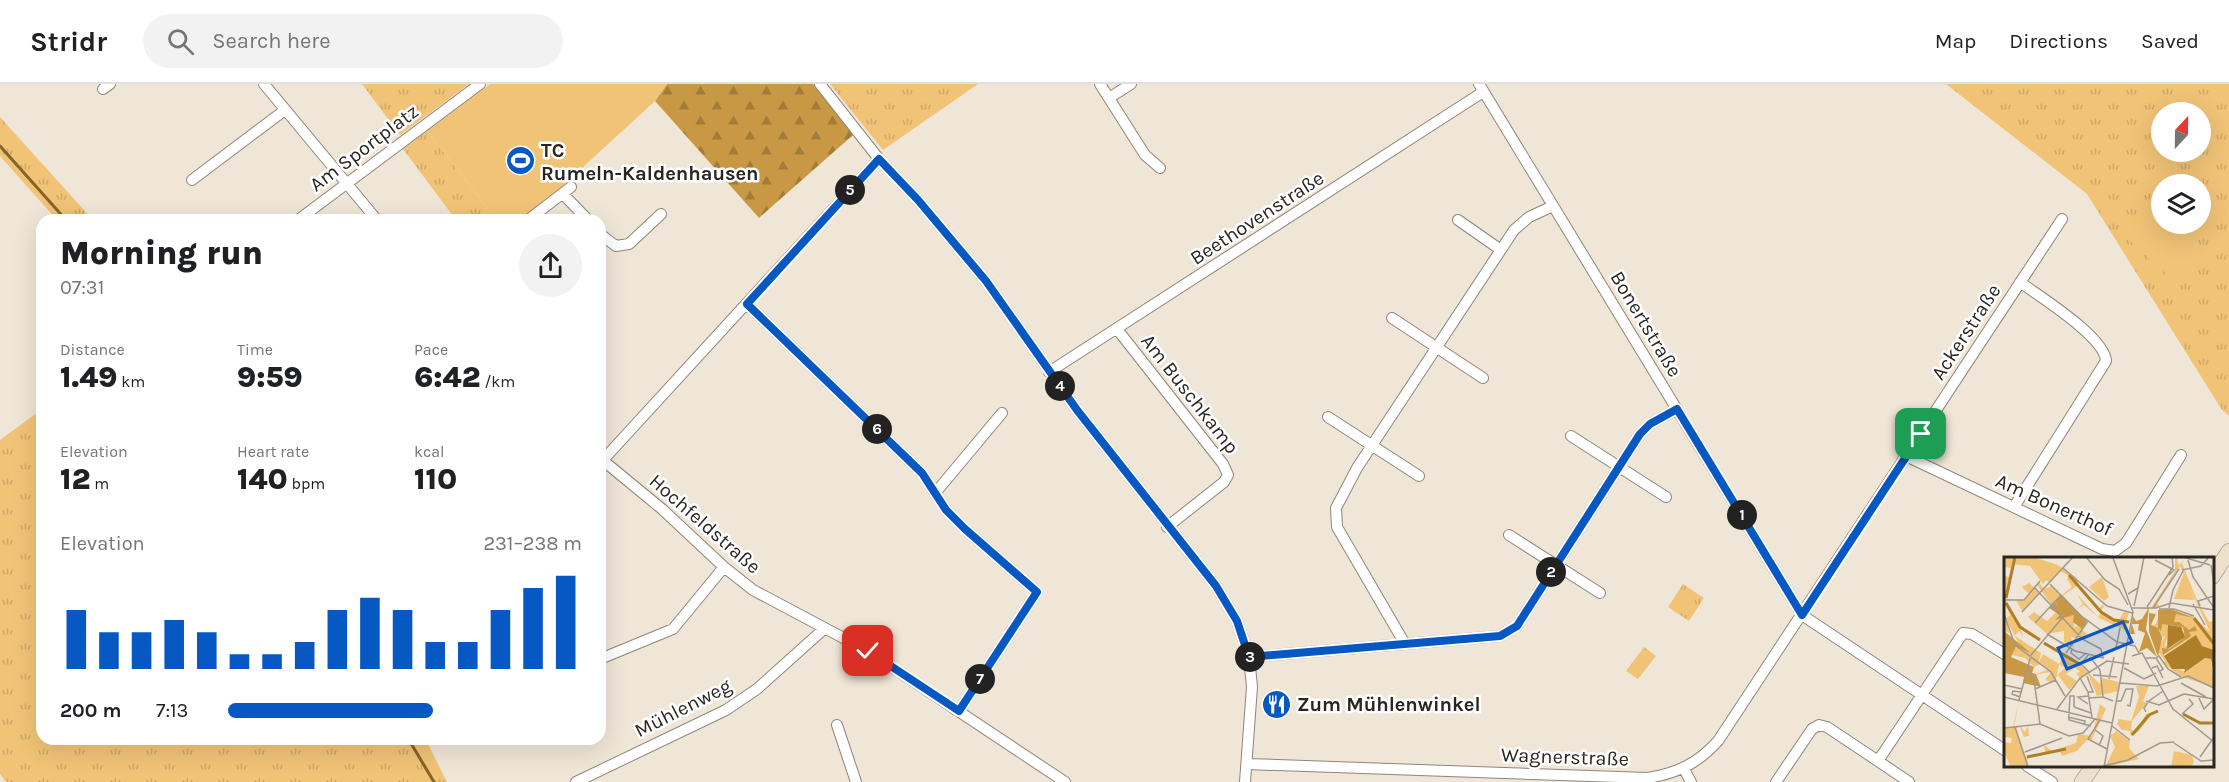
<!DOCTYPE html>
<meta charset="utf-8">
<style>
body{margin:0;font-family:Karla,sans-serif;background:#f2f2f2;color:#202124;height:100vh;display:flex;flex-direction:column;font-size:22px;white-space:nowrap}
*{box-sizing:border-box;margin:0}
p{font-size:20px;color:#757577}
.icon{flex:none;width:33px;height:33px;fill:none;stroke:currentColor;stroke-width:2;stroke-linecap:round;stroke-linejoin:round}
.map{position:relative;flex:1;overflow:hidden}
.sheet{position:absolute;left:36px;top:130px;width:570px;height:531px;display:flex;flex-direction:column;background:#fff;border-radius:18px;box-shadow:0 6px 24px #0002}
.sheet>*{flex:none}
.needle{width:39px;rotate:22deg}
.buttons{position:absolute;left:2151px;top:18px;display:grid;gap:12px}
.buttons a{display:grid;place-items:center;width:60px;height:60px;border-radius:50%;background:#fff;box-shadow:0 6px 24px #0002;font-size:30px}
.pin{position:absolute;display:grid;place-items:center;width:51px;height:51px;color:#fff;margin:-26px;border-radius:12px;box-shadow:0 3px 9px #0006}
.km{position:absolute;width:30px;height:30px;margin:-15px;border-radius:50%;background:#222;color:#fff;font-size:16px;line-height:30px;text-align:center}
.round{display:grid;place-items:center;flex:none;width:63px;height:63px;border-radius:32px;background:#f2f2f2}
.headline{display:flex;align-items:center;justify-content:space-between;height:102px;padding:0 24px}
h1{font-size:33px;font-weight:800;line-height:45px}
.figures{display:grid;grid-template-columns:repeat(3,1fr);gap:9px;height:102px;padding:6px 24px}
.figures div{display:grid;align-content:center}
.figures b{font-size:30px;font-weight:800}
.figures small{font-size:16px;font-weight:400}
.figures p{font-size:16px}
.chart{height:168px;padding:12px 24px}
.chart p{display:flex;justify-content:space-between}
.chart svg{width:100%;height:108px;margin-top:6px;stroke:#0758c2;stroke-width:6}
ul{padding:0 24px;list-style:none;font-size:20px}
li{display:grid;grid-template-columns:96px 72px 1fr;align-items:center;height:45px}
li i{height:15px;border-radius:8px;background:#0758c2}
header{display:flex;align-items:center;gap:36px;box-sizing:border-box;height:84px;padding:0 30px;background:#fff;border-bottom:2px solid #e0e0e0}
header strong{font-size:28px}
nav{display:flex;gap:33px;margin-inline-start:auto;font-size:21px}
.search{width:420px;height:54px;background:#f2f2f2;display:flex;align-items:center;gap:15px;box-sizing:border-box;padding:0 21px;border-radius:33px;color:#757577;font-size:22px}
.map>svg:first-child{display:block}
</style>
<header>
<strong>Stridr</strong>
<div class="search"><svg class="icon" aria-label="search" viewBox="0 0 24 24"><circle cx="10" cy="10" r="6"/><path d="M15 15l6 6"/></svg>Search here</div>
<nav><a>Map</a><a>Directions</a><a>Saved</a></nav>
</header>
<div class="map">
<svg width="2229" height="698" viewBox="0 0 2229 698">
<defs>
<pattern id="grass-tufts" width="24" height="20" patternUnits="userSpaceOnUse" patternTransform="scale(1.5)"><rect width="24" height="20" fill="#f1c377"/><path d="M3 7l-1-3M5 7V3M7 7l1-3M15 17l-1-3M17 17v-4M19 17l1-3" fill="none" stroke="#cfa767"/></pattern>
<pattern id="forest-firs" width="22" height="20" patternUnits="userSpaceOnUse" patternTransform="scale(1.5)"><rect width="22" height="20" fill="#c99845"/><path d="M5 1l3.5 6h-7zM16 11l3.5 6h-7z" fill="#a37c39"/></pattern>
</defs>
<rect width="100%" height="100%" fill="#f0e6d7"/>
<path fill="url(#grass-tufts)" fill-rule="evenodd" d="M 362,0 L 469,0 L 400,51 Z
M 830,0 L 978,0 L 883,66 Z
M 1946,0 L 2229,0 L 2229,332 L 2222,326 L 2087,110 ZM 2162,28 L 2200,28 L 2200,68 L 2162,68 ZM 2162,100 L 2200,100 L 2200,140 L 2162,140 Z
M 0,33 L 93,136 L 57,136 L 0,72 Z
M 427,47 L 497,136 L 456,136 L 403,65 Z
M 42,325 L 42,656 L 426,656 L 447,698 L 6,698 L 0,690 L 0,356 Z
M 1683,500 L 1704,514 L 1689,537 L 1668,523 Z
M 1644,563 L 1656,572 L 1638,595 L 1626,587 Z"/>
<path fill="url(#forest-firs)" d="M 667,0 L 813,0 L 853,51 L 759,134 L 655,17 Z"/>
<path fill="#f1c377" d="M 490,0 L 667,0 L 655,17 L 557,107 L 521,136 L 497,136 L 427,47 Z
M 2151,129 L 2200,175 L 2177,200 L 2127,154 Z"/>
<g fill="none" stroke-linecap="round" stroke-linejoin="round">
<path stroke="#866426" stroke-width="3" d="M 0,62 L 66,136
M 409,656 L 434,698"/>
<defs>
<path id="street" d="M 264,0 L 377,136
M 820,0 L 879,75 L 918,116 L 986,197 L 1077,326 L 1216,502 L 1237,537 L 1249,573 L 1252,603 L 1245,698
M 1100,0 L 1145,71 L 1160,84
M 1479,0 L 1802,531 L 2006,667
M 103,5 L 110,0
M 1109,14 L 1131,0
M 192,96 L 285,26
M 563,110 L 588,136
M 298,136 L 480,0
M 528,136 L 571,103
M 1458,136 L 1501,166
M 600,150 L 616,162 L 629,160 L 661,130
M 747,220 L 922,389 L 946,426 L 965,445 L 1037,508 L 959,627
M 1392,234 L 1483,294
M 1117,245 L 1223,380 L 1228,391 L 1224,398 L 1167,443
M 1049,288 L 1483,8
M 1328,333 L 1419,392
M 1571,352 L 1666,413
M 1906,372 L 2102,465 L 2115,467 L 2126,459 L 2181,371
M 600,374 L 662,425 L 724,483 L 753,506 L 868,567 L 1065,698
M 603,376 L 879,75
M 936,408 L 1002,329
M 2014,423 L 2106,277 C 2105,253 2040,213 2020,198
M 1509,451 L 1600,509
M 1405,560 L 1337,443 L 1336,424 L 1357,384 L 1514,146 L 1529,133 L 1553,122
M 1249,573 L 1500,552 L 1517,542 L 1640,350 L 1650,340 L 1677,325
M 600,575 L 673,545 L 724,483
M 837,641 L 856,698
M 1878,677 L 1909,698
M 1247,680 L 1648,694 C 1678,689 1698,679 1718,657 L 2062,135
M 2027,682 L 2052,698
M 1684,685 L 1691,698
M 576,698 L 726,626 L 757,605 L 825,544
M 1776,698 L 1812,645 L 1819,641 L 1827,643 L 1878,677 L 1963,549 L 1972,550 L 2006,571"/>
<path id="secondary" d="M 2212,493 L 2229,467
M 2082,698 L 2093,682"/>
</defs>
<use href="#street" stroke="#8f8679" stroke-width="12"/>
<use href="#secondary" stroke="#8f8679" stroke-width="16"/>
<use href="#street" stroke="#fff" stroke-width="10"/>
<use href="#secondary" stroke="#ece0ca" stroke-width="15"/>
</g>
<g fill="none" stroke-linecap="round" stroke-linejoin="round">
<defs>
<path id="route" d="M 868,567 L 959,627 L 1037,508 L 965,445 L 946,426 L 922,389 L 747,220 L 879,75 L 918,116 L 986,197 L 1077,326 L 1216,502 L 1237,537 L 1249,573 L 1500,552 L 1517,542 L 1640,350 L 1650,340 L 1677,325 L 1802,531 L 1921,350"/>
</defs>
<use href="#route" stroke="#fff" stroke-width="12"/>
<use href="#route" stroke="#0758c2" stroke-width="8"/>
</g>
<defs>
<symbol id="stadium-disc" viewBox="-11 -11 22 22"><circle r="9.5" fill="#0758c2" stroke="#fff"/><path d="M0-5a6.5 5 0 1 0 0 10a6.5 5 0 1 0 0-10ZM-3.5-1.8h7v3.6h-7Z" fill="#fff"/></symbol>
<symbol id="restaurant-disc" viewBox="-11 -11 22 22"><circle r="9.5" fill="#0758c2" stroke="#fff"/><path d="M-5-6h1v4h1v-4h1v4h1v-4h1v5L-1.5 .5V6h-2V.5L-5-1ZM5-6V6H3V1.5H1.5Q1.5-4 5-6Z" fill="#fff"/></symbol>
</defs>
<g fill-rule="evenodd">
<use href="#stadium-disc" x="504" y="60" width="33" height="33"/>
<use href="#restaurant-disc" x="1260" y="604" width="33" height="33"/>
</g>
<g text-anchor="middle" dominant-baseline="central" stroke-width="5" stroke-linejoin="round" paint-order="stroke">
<g font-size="20" fill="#292620" stroke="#fff">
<text transform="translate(364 64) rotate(-37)">Am Sportplatz</text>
<text transform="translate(1257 134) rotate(-33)">Beethovenstraße</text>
<text transform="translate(1646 240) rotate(59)">Bonertstraße</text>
<text transform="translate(1966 248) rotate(-57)">Ackerstraße</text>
<text transform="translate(1190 310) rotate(52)">Am Buschkamp</text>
<text transform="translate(2054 421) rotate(24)">Am Bonerthof</text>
<text transform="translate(705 440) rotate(41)">Hochfeldstraße</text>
<text transform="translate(683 624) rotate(-27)">Mühlenweg</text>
<text transform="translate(1565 673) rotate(2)">Wagnerstraße</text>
</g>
<g font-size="20" font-weight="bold" fill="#292620" stroke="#fff" text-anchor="start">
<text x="541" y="66">TC<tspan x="541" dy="23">Rumeln-Kaldenhausen</tspan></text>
<text x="1297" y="620">Zum Mühlenwinkel</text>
</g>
</g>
<g transform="translate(2004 473)">
<rect width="210" height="210" fill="#f0e6d7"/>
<path d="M 0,0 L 29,0 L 54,8 L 73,21 L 74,29 L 94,52 L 101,46 L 97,55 L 107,62 L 114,64 L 120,55 L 125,56 L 122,64 L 125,75 L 95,61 L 80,48 L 72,53 L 79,47 L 73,37 L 94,60 L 97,56 L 73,29 L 51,44 L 55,50 L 51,45 L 48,48 L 33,28 L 35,25 L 40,32 L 48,29 L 58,38 L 68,30 L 63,22 L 65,19 L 56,14 L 46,26 L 42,23 L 39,27 L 26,9 L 8,7 L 2,42 L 20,43 L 25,37 L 18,30 L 25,26 L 36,36 L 18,54 L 12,43 L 2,43 L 10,62 L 25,77 L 69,101 L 96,127 L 98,121 L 115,125 L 114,134 L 93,139 L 84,117 L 76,121 L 72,117 L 76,114 L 71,111 L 62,117 L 73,124 L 65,133 L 54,118 L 48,125 L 41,123 L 47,115 L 29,118 L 43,113 L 38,106 L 30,110 L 21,101 L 8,98 L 11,88 L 17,91 L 3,64 L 5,76 L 0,74 L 0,63 L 6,58 L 0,43 L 0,19 L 5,20 L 7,11 L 0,10 ZM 17,72 L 61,97 L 55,107 L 61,111 L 53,118 L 55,107 L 39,97 L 34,107 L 37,96 L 11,79 L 15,74 L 19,80 ZM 171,0 L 178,1 L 173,2 L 175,8 L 181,2 L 178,6 L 193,43 L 205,65 L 209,64 L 210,93 L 182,84 L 160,98 L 169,110 L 182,115 L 201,101 L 207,102 L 210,130 L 178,120 L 159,106 L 161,104 L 153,93 L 161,79 L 157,81 L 154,71 L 147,69 L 152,67 L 156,53 L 189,59 L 206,75 L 176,9 L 153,46 L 156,50 L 147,51 L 171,14 ZM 166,68 L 180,73 L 178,83 L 168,89 L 161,89 ZM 98,20 L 105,40 L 100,44 L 85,30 ZM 53,54 L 59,60 L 70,58 L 70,70 L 75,69 L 84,79 L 81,83 L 67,80 L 70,91 L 60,85 L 60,74 L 43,77 L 24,60 L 30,55 L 43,64 ZM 132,129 L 145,129 L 139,144 L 143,146 L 128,164 L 127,172 L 132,176 L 142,157 L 148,157 L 135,174 L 127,179 L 126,174 L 118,173 L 113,167 L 115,162 L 127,164 L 135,140 ZM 15,144 L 10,170 L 17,170 L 21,175 L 24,169 L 25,179 L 20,180 L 16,170 L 12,171 L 22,200 L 33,197 L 23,200 L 24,210 L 7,210 L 0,195 L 0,185 L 7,186 L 8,181 L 1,180 L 0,184 L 0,172 L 9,170 ZM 96,147 L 102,152 L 87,184 L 84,182 L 73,194 L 58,199 L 55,192 L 50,194 L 37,197 L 41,195 L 40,188 L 48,194 L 72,186 L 74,177 L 88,179 ZM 112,174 L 126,184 L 125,191 L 135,202 L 101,210 L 111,190 L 106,179 Z" fill="#f1c377" fill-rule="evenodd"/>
<path d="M 58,38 L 83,64 L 78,72 L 69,65 L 70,58 L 51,63 L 56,58 L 45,51 L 51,45 L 55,50 L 51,44 ZM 136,51 L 145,51 L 142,72 L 153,100 L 143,91 L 135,95 L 141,76 L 134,73 L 135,67 L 128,67 L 131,77 L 126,77 L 129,59 L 132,64 L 138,62 L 144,52 ZM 167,52 L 190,61 L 172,57 L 170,65 L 175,65 L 185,73 L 191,69 L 193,74 L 185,75 L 187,79 L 159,98 L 158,91 L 165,92 L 181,80 L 179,70 L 158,67 L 157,74 L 154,71 L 158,81 L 154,100 L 145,75 L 145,56 L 152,57 L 147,68 L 154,71 L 154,53 ZM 0,74 L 28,97 L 12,89 L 7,100 L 30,110 L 28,116 L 32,117 L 37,130 L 19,126 L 20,120 L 0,116 Z" fill="#c99845"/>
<path d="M 180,16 L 191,43 L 170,42 ZM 170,194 L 188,198 L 190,206 L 186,210 L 167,210 Z" fill="#f1c377"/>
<path d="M 164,68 L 177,70 L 181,80 L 163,92 ZM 192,78 L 198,89 L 210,93 L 210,116 L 207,102 L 201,101 L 180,116 L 181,112 L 168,112 L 160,99 Z" fill="#ae7f28"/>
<path fill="none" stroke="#ae7f28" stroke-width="3" d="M 65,18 L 97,55 L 110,63 L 125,65M 2,41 L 11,0M 2,46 L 16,70 L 36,83M 190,61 L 210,87M 40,86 L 77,108M 179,157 L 196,166 L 210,166M 128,178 L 145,158 L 154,154M 23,200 L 62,192"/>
<path fill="none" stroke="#a0998e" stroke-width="1.5" d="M 82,0 L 101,23 L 115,32 L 124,48M 179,0 L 206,8M 151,3 L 170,13 L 165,18M 184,3 L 189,20 L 210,51M 207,8 L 210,27M 59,11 L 103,49 L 128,56M 178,13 L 197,9 L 204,1M 46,27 L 76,58 L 113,85 L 131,89 L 135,96M 31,31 L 78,82 L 97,92 L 99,101M 124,37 L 134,31 L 140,0M 0,43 L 20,43 L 36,24M 189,47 L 201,68M 130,49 L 134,31M 196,49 L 194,44 L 210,39M 143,50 L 169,10 L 168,0M 127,51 L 152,51 L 167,46 L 210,53M 149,51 L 175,12M 165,51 L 169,33 L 179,14M 155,52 L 170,52 L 190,59M 18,55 L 69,0M 0,57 L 11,88 L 47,115 L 61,139M 31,66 L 57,38M 43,77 L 71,94 L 100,101M 68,92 L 67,96 L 75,102 L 81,97M 62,96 L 84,64M 99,96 L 112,91 L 116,71M 85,97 L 77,107 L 86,116M 128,99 L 138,96 L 169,152 L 210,185M 86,100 L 96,113 L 99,140M 142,101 L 152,101 L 159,112 L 155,115M 152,101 L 155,99 L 164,112 L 177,120M 23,111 L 30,123 L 36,167M 120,111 L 140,122 L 152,116M 148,111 L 153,109 L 159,121M 89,118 L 113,120M 83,119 L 89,135 L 84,135M 76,121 L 84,135 L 88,161M 105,122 L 110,100M 116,126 L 153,129 L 184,119 L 210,131M 177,126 L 202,140M 0,128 L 18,132M 31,132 L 52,123M 180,137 L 210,142M 0,140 L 108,166M 16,140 L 8,137 L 9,134 L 17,135M 85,141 L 99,140 L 109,144M 195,141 L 200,152 L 210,142M 15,143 L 27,98 L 59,60M 112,144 L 117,144 L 122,132 L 129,132 L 126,149 L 123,148M 142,144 L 155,148 L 180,137M 84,147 L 74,140 L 85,139M 70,150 L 87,156M 53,152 L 76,121 L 103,104 L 125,107M 142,155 L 140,151 L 145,144 L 159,134M 65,156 L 66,139 L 70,139 L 70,150M 65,157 L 65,163 L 87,169M 178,157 L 189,147 L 185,142M 64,160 L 81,164 L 80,168M 96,163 L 84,182 L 103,192M 108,169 L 126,183M 11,170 L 24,210M 0,171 L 36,167 L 65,179 L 79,176 L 91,162M 91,173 L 99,179 L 95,189M 170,186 L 197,204 L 210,203M 21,195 L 58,181M 196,200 L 210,180M 95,210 L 124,203 L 156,186 L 170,185M 100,210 L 129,55 L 109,1"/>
<path fill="#0758c2" fill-opacity="0.15" stroke="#0758c2" stroke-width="3" d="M 119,65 L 128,85 L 63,112 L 54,91 Z"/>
<rect width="210" height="210" fill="none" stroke="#292620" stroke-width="3"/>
</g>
</svg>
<div class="buttons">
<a><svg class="needle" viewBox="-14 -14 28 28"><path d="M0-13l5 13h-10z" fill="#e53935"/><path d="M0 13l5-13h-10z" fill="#757577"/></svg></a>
<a><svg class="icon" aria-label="layers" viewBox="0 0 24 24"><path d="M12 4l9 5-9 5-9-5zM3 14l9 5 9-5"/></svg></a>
</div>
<div class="pin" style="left:1921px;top:350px;background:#1e9e55"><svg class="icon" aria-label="arrive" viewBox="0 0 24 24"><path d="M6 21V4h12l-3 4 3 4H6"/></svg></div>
<div class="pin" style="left:868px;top:567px;background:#d93025"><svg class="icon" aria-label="check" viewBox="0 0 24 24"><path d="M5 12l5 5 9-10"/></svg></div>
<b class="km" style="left:1742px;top:431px">1</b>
<b class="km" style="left:1551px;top:488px">2</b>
<b class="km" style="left:1250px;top:573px">3</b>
<b class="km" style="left:1060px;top:302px">4</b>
<b class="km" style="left:850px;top:106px">5</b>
<b class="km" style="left:877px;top:345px">6</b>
<b class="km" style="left:980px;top:595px">7</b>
<section class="sheet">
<div class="headline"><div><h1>Morning run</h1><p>07:31</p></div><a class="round"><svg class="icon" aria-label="share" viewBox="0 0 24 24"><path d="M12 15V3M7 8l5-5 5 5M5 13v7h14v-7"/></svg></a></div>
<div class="figures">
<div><p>Distance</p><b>1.49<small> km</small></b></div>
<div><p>Time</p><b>9:59</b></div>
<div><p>Pace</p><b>6:42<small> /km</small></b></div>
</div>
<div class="figures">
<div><p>Elevation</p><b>12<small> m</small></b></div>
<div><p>Heart rate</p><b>140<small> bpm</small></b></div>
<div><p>kcal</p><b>110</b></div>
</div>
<div class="chart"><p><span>Elevation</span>231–238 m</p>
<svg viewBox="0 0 160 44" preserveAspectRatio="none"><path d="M5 44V20M15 44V29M25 44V29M35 44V24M45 44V29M55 44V38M65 44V38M75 44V33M85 44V20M95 44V15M105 44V20M115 44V33M125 44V33M135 44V20M145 44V11M155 44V6"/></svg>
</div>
<ul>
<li><b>200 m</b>7:13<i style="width:58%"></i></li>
</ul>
</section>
</div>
